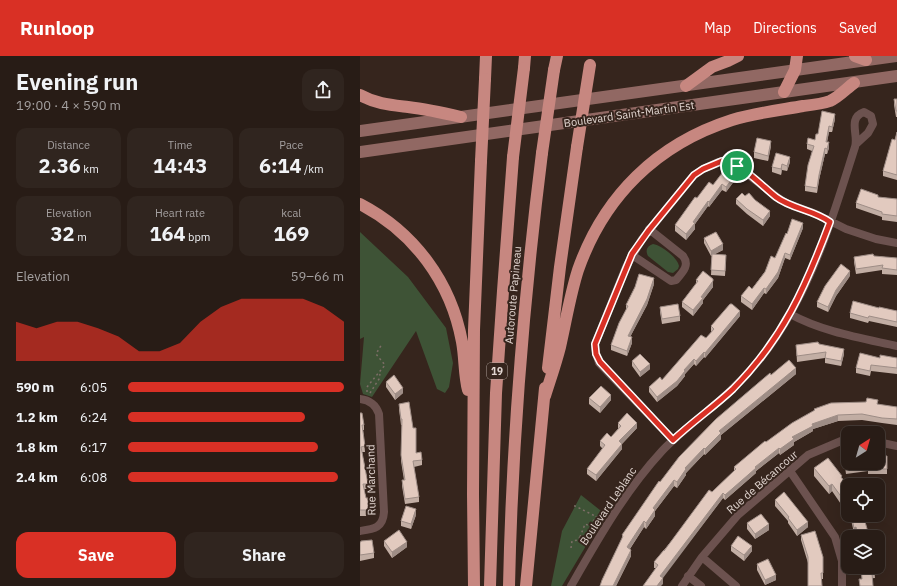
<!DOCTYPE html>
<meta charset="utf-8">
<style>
body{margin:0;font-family:"IBM Plex Sans",sans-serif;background:#30251f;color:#f1f3f6;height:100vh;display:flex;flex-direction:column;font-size:15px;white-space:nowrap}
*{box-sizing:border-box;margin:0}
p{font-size:13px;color:#a5a1a1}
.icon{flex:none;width:22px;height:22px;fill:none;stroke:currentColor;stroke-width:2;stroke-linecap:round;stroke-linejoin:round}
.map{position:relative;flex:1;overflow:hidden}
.details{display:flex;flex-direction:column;background:#281c16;width:360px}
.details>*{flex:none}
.needle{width:26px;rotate:37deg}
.fabs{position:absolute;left:481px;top:370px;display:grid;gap:8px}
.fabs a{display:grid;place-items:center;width:44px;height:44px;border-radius:8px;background:#281c16;box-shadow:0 4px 16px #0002,0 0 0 1px #443a35;font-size:20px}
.pin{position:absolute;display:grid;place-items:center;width:34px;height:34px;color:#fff;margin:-17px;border:2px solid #fff;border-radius:50%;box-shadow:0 1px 4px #0007}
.round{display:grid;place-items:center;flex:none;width:42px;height:42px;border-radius:12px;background:#30251f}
.summary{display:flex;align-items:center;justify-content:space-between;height:68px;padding:0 16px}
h1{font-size:22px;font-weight:700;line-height:30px}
.stats{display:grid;grid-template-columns:repeat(3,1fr);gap:6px;height:68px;padding:4px 16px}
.stats div{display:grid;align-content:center;border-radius:10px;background:#30251f;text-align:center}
.stats b{font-size:20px;font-weight:700}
.stats small{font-size:11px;font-weight:400}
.stats p{font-size:11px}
.chart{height:112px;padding:8px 16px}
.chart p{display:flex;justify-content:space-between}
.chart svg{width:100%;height:72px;margin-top:4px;fill:#d93025;opacity:.7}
.button{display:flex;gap:8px;margin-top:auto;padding:8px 16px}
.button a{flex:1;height:46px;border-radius:12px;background:#d93025;color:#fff;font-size:16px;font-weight:700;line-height:46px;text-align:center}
.button a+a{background:#30251f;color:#f1f3f6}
ul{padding:0 16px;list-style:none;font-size:13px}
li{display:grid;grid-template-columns:64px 48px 1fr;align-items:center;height:30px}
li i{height:10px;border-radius:5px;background:#d93025}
header{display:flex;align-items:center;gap:24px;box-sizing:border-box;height:56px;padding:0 20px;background:#d93025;color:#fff}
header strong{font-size:19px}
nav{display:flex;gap:22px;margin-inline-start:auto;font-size:14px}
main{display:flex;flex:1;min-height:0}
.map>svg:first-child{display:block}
</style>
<header>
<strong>Runloop</strong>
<nav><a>Map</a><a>Directions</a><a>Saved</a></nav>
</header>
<main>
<section class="details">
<div class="summary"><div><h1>Evening run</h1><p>19:00 · 4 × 590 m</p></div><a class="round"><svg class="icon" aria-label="share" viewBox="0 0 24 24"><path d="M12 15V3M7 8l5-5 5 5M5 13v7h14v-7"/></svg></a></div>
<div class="stats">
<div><p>Distance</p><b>2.36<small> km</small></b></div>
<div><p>Time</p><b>14:43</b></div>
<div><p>Pace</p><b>6:14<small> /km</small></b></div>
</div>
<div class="stats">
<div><p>Elevation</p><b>32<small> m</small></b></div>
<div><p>Heart rate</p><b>164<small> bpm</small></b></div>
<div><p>kcal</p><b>169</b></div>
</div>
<div class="chart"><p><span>Elevation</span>59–66 m</p>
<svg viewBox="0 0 160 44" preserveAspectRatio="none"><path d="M0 44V20L10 24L20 20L30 20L40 24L50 29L60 38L70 38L80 33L90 20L100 11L110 6L120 6L130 6L140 6L150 11L160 20V44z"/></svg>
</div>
<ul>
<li><b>590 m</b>6:05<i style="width:100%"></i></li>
<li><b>1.2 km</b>6:24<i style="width:82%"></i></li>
<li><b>1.8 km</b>6:17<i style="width:88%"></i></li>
<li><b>2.4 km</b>6:08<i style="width:97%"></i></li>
</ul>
<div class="button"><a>Save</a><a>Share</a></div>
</section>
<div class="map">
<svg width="537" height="530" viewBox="0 0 537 530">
<rect width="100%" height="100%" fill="#36251d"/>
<path fill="#3e5336" d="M 0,176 L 48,221 L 86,272 L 93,307 L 89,331 L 85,337 L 77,333 L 56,275 L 12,341 L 3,338 L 0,328 L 4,281 L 0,283 Z
M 293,188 C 301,189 318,202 319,210 L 318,213 L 313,217 L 308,216 L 288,200 C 285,194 287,190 293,188 Z
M 221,439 L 245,458 L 202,530 L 191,530 L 202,475 Z"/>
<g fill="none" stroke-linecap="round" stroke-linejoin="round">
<path stroke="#7d6e67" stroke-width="1.5" stroke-dasharray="2 3" stroke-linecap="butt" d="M 7,336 L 7,331 L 25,309 L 16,298 L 22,288
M 10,337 L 19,323 L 20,318
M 214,450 L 215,450 L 235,460
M 220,481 L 225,468 L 230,470 L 236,461 L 242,462
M 211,492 L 212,485 L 218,484 L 220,481 L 224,483 L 223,484 L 228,487"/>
<path stroke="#6c524f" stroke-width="8" d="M 272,199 L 311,225 L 316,224 C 323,216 330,209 323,200 L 289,173
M 430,258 C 463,276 501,282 537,290
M 0,343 C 9,344 16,349 19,358 L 24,456 C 23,472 14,473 0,475
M 313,384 L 239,307 L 236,297 L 235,288 L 266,211 L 282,183 L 334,119 L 343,113 L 358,106 L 365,105 L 373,107 L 417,141 L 426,147 L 456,158 L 486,173 L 516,183 L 537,187
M 518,386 L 537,390
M 430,415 L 475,481 L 482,505 L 482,530
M 342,501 L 376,530
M 328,520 L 341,530
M 211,530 C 238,483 265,435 302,395 C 324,372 350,355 372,333 C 398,309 419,280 435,249 C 462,199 478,144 495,91 C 499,79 487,62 504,56 L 511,60 L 513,68 L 508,77 L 496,88
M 322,530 L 342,501 L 378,459 L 448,399 L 481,385 L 488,385"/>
<path stroke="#916863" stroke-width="12" d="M 0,75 L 536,0
M 0,96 L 537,20"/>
<path stroke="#c78780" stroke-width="12" d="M 495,0 L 506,4
M 164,12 L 165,0
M 194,14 L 197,0
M 125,23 L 126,0
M 326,30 L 352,11 L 368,5 L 378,0
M 424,36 L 435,14 L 437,0
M 0,39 C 16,48 31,49 48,51 C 66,53 84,57 101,61
M 0,148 C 54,176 91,226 102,286 C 105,302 104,319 108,334
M 188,312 L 200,211 L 217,91
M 185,340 C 190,324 196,307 200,291 C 206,265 210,239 218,214 C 244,140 297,88 372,64 C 395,57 420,54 443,50 C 452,49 462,48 470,45 C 479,41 487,32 494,27
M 114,530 L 113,438 L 114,274 L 121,105
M 130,530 L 136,337 L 143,235 L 153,101
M 149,530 C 152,385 164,241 182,97
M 166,530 L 185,332"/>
<path stroke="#c78780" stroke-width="12" d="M 217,91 L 230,9
M 182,97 L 194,14
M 153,101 L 164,12
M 121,105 L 125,23"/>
</g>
<path fill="#c2aea4" d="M 534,43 L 537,43 L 537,61 L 536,61 L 534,49 Z
M 475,63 L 472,76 L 469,76 L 467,86 L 469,92 L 467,98 L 465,98 L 459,124 L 457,137 L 445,135 L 445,130 L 452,95 L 447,93 L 447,88 L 455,84 L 458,78 Z
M 537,76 L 537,124 L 523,120 L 523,115 L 535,84 Z
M 411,90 L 408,105 L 394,102 L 394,96 Z
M 430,106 L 427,115 L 422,114 L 421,119 L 412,116 L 412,111 Z
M 375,124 L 366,136 L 362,134 L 349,151 L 348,150 L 335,168 L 335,173 L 326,184 L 315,175 L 315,169 L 337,142 L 353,129 Z
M 385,140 L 410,160 L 403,170 L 387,158 L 376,148 L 376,143 Z
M 518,141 L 537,143 L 537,166 L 522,164 L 522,161 L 496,152 L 496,147 Z
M 443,172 L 430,204 L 425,202 L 418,222 L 406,238 L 404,237 L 392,254 L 381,246 L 381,240 L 392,233 L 415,202 L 427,178 Z
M 344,182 L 363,194 L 355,198 L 366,205 L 365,220 L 351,219 L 352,200 L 351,200 L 344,187 Z
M 514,200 L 537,202 L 537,219 L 522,218 L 522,214 L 496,218 L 494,206 L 494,201 Z
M 490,220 L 476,240 L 468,256 L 457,251 L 457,246 Z
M 336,224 L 353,231 L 343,244 L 343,247 L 333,260 L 322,251 L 322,246 L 336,228 Z
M 294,228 L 287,249 L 270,281 L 272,287 L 267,300 L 251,294 L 251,289 L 266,254 L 266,249 Z
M 300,251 L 320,260 L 320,265 L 302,268 L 300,256 Z
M 519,252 L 537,255 L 537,271 L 509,265 L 508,267 L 490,262 L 490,257 Z
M 380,260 L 345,302 L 344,301 L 336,310 L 334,308 L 325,318 L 325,320 L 317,330 L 297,346 L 289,336 L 289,331 L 302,324 L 346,282 L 352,276 L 351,275 L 351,270 Z
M 459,288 L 484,298 L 481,310 L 465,307 L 465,302 L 437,306 L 436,289 Z
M 520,302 L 537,302 L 537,318 L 511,315 L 510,320 L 496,317 L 496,312 Z
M 272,305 L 290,313 L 280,321 L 272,310 Z
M 436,318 L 361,379 L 361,383 L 345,399 L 344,398 L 326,417 L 326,419 L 317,432 L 314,430 L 295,455 L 295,460 L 286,473 L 284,471 L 270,493 L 271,500 L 256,530 L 240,530 L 262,483 L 262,479 L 300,426 L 411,319 Z
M 26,326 L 43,337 L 35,344 L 26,331 Z
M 229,342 L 251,344 L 240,357 L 229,348 Z
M 39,348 L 56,397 L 62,404 L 62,409 L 54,411 L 59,441 L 59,446 L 45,448 L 42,430 L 42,424 L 44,424 L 41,405 L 42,369 L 41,369 L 39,353 Z
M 518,349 L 537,351 L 537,369 L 522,367 L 502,364 L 478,365 L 453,373 L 453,375 L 434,386 L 434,389 L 420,399 L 419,397 L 396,415 L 396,417 L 365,444 L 363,442 L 302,522 L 303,528 L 296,512 L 294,512 L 294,506 L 352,436 L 374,415 L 374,411 L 406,386 L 454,355 L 454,353 Z
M 0,357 L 4,369 L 4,374 L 3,374 L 5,396 L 2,396 L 8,428 L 8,433 L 4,433 L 6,442 L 8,442 L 8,460 L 0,460 Z
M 258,367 L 277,372 L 262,388 L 262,393 L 236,425 L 227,418 L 227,413 L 243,393 L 240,390 L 240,385 L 251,381 L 258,373 Z
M 484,398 L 488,407 L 527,400 L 527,418 L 508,418 L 508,415 L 486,418 L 484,403 Z
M 454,412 L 482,422 L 488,430 L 488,452 L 485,454 L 472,435 L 469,438 L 454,420 Z
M 415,444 L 448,471 L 437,480 L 428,467 L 428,465 L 415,450 Z
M 56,459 L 51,473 L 41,470 L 41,465 Z
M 490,459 L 503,459 L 508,476 L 510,481 L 497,481 L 496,476 L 494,477 Z
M 387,467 L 409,474 L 395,483 L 387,473 Z
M 441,479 L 463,501 L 463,523 L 461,523 L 448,507 L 441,484 Z
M 24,485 L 47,491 L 32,502 L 24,490 Z
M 0,486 L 14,497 L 14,502 L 0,505 Z
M 371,490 L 392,495 L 384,505 L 371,495 Z
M 397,508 L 416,524 L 405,529 L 397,514 Z
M 501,511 L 514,511 L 515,522 L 502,523 Z"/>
<path fill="#9e8d86" d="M 475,58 L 475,63 L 472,76 L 472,71 Z
M 469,70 L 469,76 L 466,91 L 466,86 Z
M 411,85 L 411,90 L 408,105 L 408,100 Z
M 469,86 L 469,92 L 467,98 L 467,93 Z
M 465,92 L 465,98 L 459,124 L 457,137 L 459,119 Z
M 430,101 L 430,106 L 427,115 L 427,110 Z
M 422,108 L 422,114 L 421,119 L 421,113 Z
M 375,119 L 375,124 L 366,136 L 366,131 Z
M 362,128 L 362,134 L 349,151 L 349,146 Z
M 348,145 L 348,150 L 335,168 L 335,173 L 326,184 L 326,178 L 333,166 Z
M 410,155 L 410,160 L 403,170 L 403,164 Z
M 443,167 L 443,172 L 430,204 L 430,199 Z
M 363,188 L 363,194 L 351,200 L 351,195 Z
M 425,197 L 425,202 L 418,222 L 406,238 L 406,233 Z
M 490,215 L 490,220 L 476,240 L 468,256 L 468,251 L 476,234 Z
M 294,222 L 294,228 L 287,249 L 268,285 L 268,280 Z
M 353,225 L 353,231 L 343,244 L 343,247 L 333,260 L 333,254 L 341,241 Z
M 404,232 L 404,237 L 392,254 L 392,248 Z
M 380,255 L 380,260 L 345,302 L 345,297 Z
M 272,281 L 272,287 L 267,300 L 267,295 Z
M 484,293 L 484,298 L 481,310 L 481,305 Z
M 344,296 L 344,301 L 336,310 L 336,305 Z
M 334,303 L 334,308 L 325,318 L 325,320 L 317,330 L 297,346 L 297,341 L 324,314 Z
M 290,308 L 290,313 L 280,321 L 280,316 Z
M 436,312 L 436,318 L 361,379 L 361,383 L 345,399 L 345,393 L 359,375 Z
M 43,332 L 43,337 L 35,344 L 35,338 Z
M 251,339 L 251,344 L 240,357 L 240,351 Z
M 478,359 L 478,365 L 453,373 L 453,375 L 434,386 L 434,389 L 420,399 L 420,393 L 432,381 L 452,368 Z
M 277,367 L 277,372 L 259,391 L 259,385 Z
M 262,388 L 262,393 L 236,425 L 236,419 Z
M 344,392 L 344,398 L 326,417 L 326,419 L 317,432 L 317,426 L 325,412 Z
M 419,392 L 419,397 L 396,415 L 396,417 L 365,444 L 365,439 L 395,411 Z
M 314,424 L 314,430 L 295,455 L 295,460 L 286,473 L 286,467 L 293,452 Z
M 472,428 L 472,435 L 469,438 L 469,430 Z
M 363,437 L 363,442 L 300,526 L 300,520 Z
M 488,444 L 488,452 L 485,454 L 485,446 Z
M 56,453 L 56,459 L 51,473 L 51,468 Z
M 284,465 L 284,471 L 267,497 L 267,491 Z
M 448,466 L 448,471 L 437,480 L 437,474 Z
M 409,468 L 409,474 L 395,483 L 395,478 Z
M 496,471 L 496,476 L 494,477 L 494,472 Z
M 47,486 L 47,491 L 32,502 L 32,496 Z
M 392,490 L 392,495 L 384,505 L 384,499 Z
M 271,494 L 271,500 L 256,530 L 253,530 Z
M 416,519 L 416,524 L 405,529 L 405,524 Z
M 303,522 L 303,528 L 301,530 L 297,530 Z"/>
<path fill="#e2cabf" stroke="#9e8d86" d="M 534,43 L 537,43 L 537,55 L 536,55 Z
M 462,55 L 475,58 L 472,71 L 469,70 L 466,86 L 469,86 L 467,93 L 465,92 L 459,119 L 457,132 L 445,130 L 448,109 L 454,90 L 447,88 L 448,82 L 455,84 L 456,78 L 458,78 Z
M 537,76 L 537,119 L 523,115 L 532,83 L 535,84 Z
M 397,82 L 411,85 L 408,100 L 394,96 Z
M 416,97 L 430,101 L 427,110 L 422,108 L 421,113 L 412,111 Z
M 366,112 L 375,119 L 366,131 L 362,128 L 349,146 L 348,145 L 333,166 L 335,167 L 326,178 L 315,169 L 335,141 L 337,142 L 349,126 L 353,129 Z
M 501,133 L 518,139 L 518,141 L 537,143 L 537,160 L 522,158 L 522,156 L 496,147 Z
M 382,137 L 385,140 L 389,137 L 395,144 L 410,155 L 403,164 L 387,153 L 376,143 Z
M 432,163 L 443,167 L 430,199 L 425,197 L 418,216 L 406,233 L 404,232 L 392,248 L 381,240 L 389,230 L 392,233 L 405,216 L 411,200 L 415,202 L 426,177 L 427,178 Z
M 356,176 L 363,188 L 351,195 L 344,182 Z
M 352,198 L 366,199 L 365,215 L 351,214 Z
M 513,198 L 514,200 L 537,202 L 537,214 L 522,212 L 523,209 L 496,213 L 494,201 Z
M 481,208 L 490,215 L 476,234 L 468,251 L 457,246 L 465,230 Z
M 343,215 L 353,223 L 353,225 L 341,241 L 343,242 L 333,254 L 322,246 L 338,225 L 336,224 Z
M 279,218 L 294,222 L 287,243 L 268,280 L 272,281 L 267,295 L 251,289 L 259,267 L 268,250 L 266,249 L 275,231 Z
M 493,245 L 519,252 L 519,251 L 537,255 L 537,266 L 509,260 L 508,262 L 490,257 Z
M 318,248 L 320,260 L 302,263 L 300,251 Z
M 370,248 L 372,248 L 380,255 L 345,297 L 344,296 L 336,305 L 334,303 L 324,314 L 325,315 L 317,325 L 297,341 L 289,331 L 300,321 L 302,324 L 341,279 L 346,282 L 354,273 L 351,270 Z
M 458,286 L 459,288 L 484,293 L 481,305 L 465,302 L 466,296 L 437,300 L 436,289 Z
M 500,297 L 520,302 L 520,299 L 537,302 L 537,312 L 511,309 L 510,315 L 496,312 Z
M 280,298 L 290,308 L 280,316 L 272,305 Z
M 429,304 L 436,312 L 359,375 L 361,377 L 345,393 L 344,392 L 325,412 L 326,413 L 317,426 L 314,424 L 293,452 L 295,454 L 286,467 L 284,465 L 267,491 L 271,494 L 253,530 L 240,530 L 242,524 L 263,480 L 262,479 L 299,425 L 300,426 L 319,401 L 356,363 L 410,317 L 411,319 Z
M 34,319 L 43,332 L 35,338 L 26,326 Z
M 241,330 L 251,339 L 240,351 L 229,342 Z
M 507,342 L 518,344 L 517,348 L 537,351 L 537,363 L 522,362 L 502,358 L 478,359 L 452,368 L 453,370 L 432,381 L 434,383 L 420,393 L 419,392 L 395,411 L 396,412 L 365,439 L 363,437 L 300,520 L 303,522 L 297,530 L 283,530 L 298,509 L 294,506 L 304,494 L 304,495 L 349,434 L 352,436 L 376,413 L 374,411 L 405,385 L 406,386 L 432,367 L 455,354 L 454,353 L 471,347 L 506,346 Z
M 49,346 L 53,372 L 56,372 L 56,397 L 61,396 L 62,404 L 53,405 L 59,441 L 45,443 L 42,424 L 45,424 L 41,399 L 42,363 L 41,363 L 39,348 Z
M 0,357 L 2,357 L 4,369 L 2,369 L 5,390 L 1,391 L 8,428 L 3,428 L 6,442 L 8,442 L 8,454 L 0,454 Z
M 267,357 L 277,367 L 259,385 L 262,388 L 236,419 L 227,413 L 245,389 L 240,385 L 247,377 L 251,381 L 261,370 L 258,367 Z
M 484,398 L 488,398 L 488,407 L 518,407 L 518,400 L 527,400 L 527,413 L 508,413 L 509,409 L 486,412 Z
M 468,402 L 482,420 L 481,421 L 488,430 L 488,444 L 485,446 L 472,428 L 469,430 L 454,412 Z
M 424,436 L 448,466 L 437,474 L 428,462 L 429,461 L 415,444 Z
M 46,450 L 56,453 L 51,468 L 41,465 Z
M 401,458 L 409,468 L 395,478 L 387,467 Z
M 491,459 L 503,459 L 508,476 L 510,476 L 510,481 L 498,481 L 496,471 L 494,472 Z
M 39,474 L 47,486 L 32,496 L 24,485 Z
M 455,475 L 463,501 L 463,517 L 461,517 L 462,530 L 448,530 L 448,501 L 441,479 Z
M 378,480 L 392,490 L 384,499 L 371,490 Z
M 12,484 L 14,497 L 0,499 L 0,486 L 1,486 L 1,485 Z
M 408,503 L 416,519 L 405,524 L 397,508 Z
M 501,511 L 514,511 L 515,517 L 512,517 L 513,530 L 500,530 L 499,523 L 502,523 Z"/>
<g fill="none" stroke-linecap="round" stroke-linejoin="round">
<defs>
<path id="route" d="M 362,105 C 378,104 403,131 416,141 C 432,153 454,154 470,166 C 446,230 423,283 373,333 C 354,351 332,366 313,384 L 240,306 L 236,298 L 235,288 L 272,198 L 289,174 L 334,119 L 343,113 Z"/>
</defs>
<use href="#route" stroke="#fff" stroke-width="8"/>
<use href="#route" stroke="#d93025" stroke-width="5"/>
</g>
<g text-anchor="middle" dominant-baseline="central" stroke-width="4" stroke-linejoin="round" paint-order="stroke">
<rect fill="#36251d" stroke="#aea19b" stroke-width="1" x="127" y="307" width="20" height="16" rx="3"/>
<g font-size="10" font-weight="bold" fill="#e2d6d1">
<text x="137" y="315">19</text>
</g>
<g font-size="11" fill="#e2d6d1" stroke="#36251d">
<text transform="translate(269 58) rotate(-8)">Boulevard Saint-Martin Est</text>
<text transform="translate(153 239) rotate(-85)">Autoroute Papineau</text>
<text transform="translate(11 424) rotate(-91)">Rue Marchand</text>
<text transform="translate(402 426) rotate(-41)">Rue de Bécancour</text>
<text transform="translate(248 450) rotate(-56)">Boulevard Leblanc</text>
</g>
</g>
</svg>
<div class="fabs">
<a><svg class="needle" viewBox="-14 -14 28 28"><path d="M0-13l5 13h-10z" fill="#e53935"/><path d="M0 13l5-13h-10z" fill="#a5a1a1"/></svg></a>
<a><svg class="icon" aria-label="locate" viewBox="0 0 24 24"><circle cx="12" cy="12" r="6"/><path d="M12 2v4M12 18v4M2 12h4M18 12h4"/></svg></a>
<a><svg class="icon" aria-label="layers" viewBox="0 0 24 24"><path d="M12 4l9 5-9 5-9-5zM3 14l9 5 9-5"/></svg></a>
</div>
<div class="pin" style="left:377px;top:110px;background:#1e9e55"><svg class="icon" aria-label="arrive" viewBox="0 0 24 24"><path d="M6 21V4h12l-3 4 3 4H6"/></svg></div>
</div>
</main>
